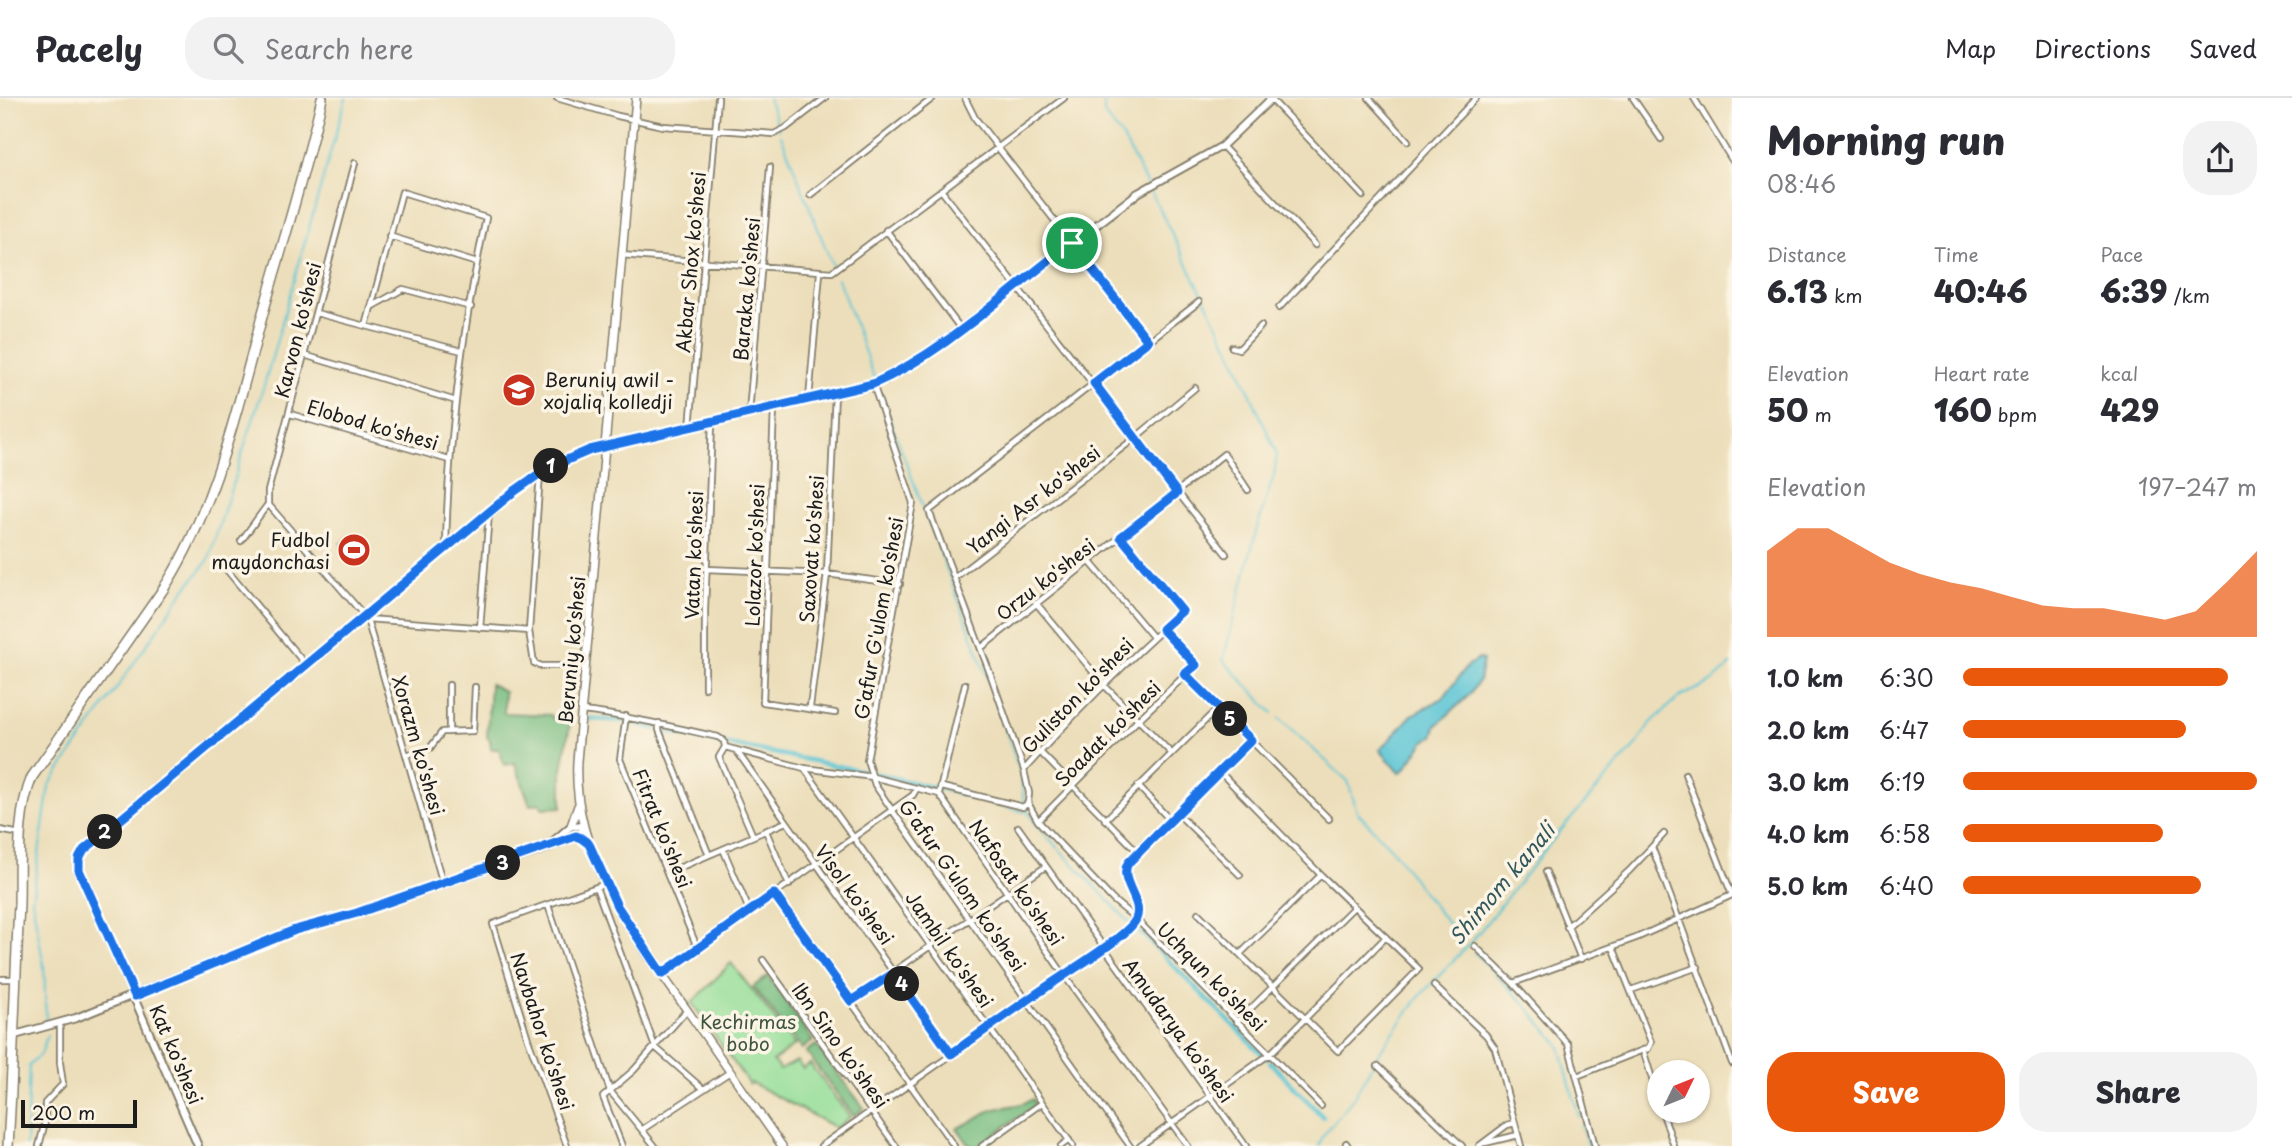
<!DOCTYPE html>
<meta charset="utf-8">
<style>
body{margin:0;font-family:"Playpen Sans",sans-serif;background:#f2f2f3;color:#2b2b33;height:100vh;display:flex;flex-direction:column;font-size:26px;white-space:nowrap}
*{box-sizing:border-box;margin:0}
p{font-size:23px;color:#7c7c81}
.icon{flex:none;width:38px;height:38px;fill:none;stroke:currentColor;stroke-width:2;stroke-linecap:round;stroke-linejoin:round}
.map{position:relative;flex:1;overflow:hidden}
.details{display:flex;flex-direction:column;background:#fff;width:560px}
.details>*{flex:none}
.needle{width:46px;rotate:47deg}
.buttons{position:absolute;left:1647px;top:962px;display:grid;gap:14px}
.buttons a{display:grid;place-items:center;width:63px;height:63px;border-radius:50%;background:#fff;box-shadow:0 2px 5px #0004;font-size:35px}
.scale{position:absolute;left:21px;bottom:18px;width:116px;box-sizing:border-box;padding-left:7px;border:4px solid #1c1c1c;border-top:0;font-size:19px;line-height:24px;white-space:nowrap;color:#1c1c1c;-webkit-text-stroke:5px #fcf5e5;paint-order:stroke}
.pin{position:absolute;display:grid;place-items:center;width:60px;height:60px;color:#fff;margin:-30px;border:4px solid #fff;border-radius:50%;box-shadow:0 2px 7px #0007}
.km{position:absolute;width:35px;height:35px;margin:-18px;border-radius:50%;background:#222;color:#fff;font-size:19px;line-height:35px;text-align:center}
.round{display:grid;place-items:center;flex:none;width:74px;height:74px;border-radius:28px;background:#f2f2f3}
.headline{display:flex;align-items:center;justify-content:space-between;height:119px;padding:0 35px}
h1{font-size:38px;font-weight:800;line-height:52px}
.metrics{display:grid;grid-template-columns:repeat(3,1fr);gap:10px;height:119px;padding:7px 35px}
.metrics div{display:grid;align-content:center}
.metrics b{font-size:30px;font-weight:800}
.metrics small{font-size:19px;font-weight:400}
.metrics p{font-size:19px}
.chart{height:196px;padding:14px 35px}
.chart p{display:flex;justify-content:space-between}
.chart svg{width:100%;height:126px;margin-top:7px;fill:#ea580c;opacity:.7}
.cta{display:flex;gap:14px;margin-top:auto;padding:14px 35px}
.cta a{flex:1;height:80px;border-radius:28px;background:#ea580c;color:#fff;font-size:28px;font-weight:800;line-height:80px;text-align:center}
.cta a+a{background:#f2f2f3;color:#2b2b33}
ul{padding:0 35px;list-style:none;font-size:23px}
li{display:grid;grid-template-columns:112px 84px 1fr;align-items:center;height:52px}
li i{height:18px;border-radius:9px;background:#ea580c}
header{display:flex;align-items:center;gap:42px;box-sizing:border-box;height:98px;padding:0 35px;background:#fff;border-bottom:2px solid #e1e1e2}
header strong{font-size:33px}
nav{display:flex;gap:38px;margin-inline-start:auto;font-size:24px}
.search{width:490px;height:63px;background:#f2f2f3;display:flex;align-items:center;gap:18px;box-sizing:border-box;padding:0 24px;border-radius:28px;color:#7c7c81;font-size:26px}
main{display:flex;flex:1;min-height:0}
.map>svg:first-child{display:block}
</style>
<header>
<strong>Pacely</strong>
<div class="search"><svg class="icon" aria-label="search" viewBox="0 0 24 24"><circle cx="10" cy="10" r="6"/><path d="M15 15l6 6"/></svg>Search here</div>
<nav><a>Map</a><a>Directions</a><a>Saved</a></nav>
</header>
<main>
<div class="map">
<svg width="1732" height="1048" viewBox="0 0 1732 1048">
<rect width="100%" height="100%" fill="#fcf5e5"/>
<filter id="ink" filterUnits="userSpaceOnUse"><feTurbulence type="fractalNoise" baseFrequency=".0143" numOctaves="2"/><feDisplacementMap in="SourceGraphic" scale="14" xChannelSelector="R" yChannelSelector="G"/><feConvolveMatrix kernelMatrix="1 2 1 2 8 2 1 2 1" color-interpolation-filters="sRGB"/></filter>
<filter id="wash" filterUnits="userSpaceOnUse"><feTurbulence type="fractalNoise" baseFrequency=".00686" numOctaves="4" result="noise"/><feDisplacementMap in="SourceGraphic" scale="28" xChannelSelector="R" yChannelSelector="G"/><feGaussianBlur stdDeviation="1.57" result="paint"/><feColorMatrix in="noise" values="0 0 0 0 0 0 0 0 0 0 0 0 0 0 0 0 0 1.4 0 .05"/><feComposite in="paint" operator="in"/></filter>
<g filter="url(#wash)">
<rect width="100%" height="100%" fill="#ecdeba"/>
<path fill="#95de99" stroke="#587d5a" stroke-width="2" d="M 350,438 L 368,458 L 358,467 L 341,446 Z
M 731,865 L 795,947 L 773,963 L 780,972 L 797,963 L 803,971 L 810,966 L 850,1019 L 836,1030 L 752,985 L 749,986 L 692,905 Z"/>
<path fill="#78bd81" stroke="#4a6c4e" stroke-width="2" d="M 490,586 L 504,593 L 504,615 L 551,617 L 552,620 L 571,621 L 562,671 L 562,709 L 542,710 L 540,705 L 530,707 L 515,665 L 504,667 L 499,651 L 491,651 L 490,642 L 487,639 Z
M 768,878 L 813,943 L 802,951 L 753,889 Z
M 816,947 L 864,1010 L 854,1018 L 806,954 Z
M 1033,1001 L 1036,1007 L 978,1048 L 970,1048 L 957,1030 C 970,1026 980,1016 993,1012 C 1007,1007 1020,1009 1033,1001 Z"/>
<path fill="#5bc5d5" stroke="#3c7078" stroke-width="2" d="M 1479,561 L 1483,562 L 1479,583 L 1468,598 L 1436,628 L 1433,638 L 1424,644 L 1404,672 L 1400,675 L 1380,652 L 1412,617 L 1443,600 L 1468,567 Z"/>
<g fill="none" stroke-linecap="round" stroke-linejoin="round">
<path stroke="#5bc5d5" stroke-width="2" d="M 768,0 L 779,31
M 1104,0 L 1104,16 L 1123,40 L 1147,87
M 781,37 L 833,169
M 1150,92 L 1233,257 L 1277,356 L 1274,377 L 1257,430 L 1223,562 L 1273,615
M 838,181 L 875,282
M 877,288 L 977,551 L 1020,674 L 1024,705
M 1279,620 L 1348,683 L 1357,714 L 1395,755 L 1425,797 L 1459,839
M 943,692 L 1025,714
M 1026,710 L 1036,727 L 1130,825
M 1474,854 L 1522,903 L 1559,946 L 1579,1019
M 46,923 L 44,868 L 32,802 L 49,688 L 186,490 L 208,463 L 265,284 L 346,0
M 1581,1027 L 1589,1048
M 26,1048 L 29,968 L 42,954 L 47,937
M 1319,1048 L 1323,1038 L 1354,999 L 1380,953 L 1419,899 L 1472,843 L 1561,732 L 1637,646 L 1649,627 L 1678,600 L 1713,583 L 1732,566"/>
<path stroke="#5bc5d5" stroke-width="4.5" d="M 591,621 L 624,623
M 631,624 L 656,631
M 663,633 L 722,645
M 728,646 L 868,674
M 874,675 L 939,691
M 1135,829 L 1266,960
M 1270,964 L 1323,1019"/>
</g>
</g>
<g filter="url(#ink)">
<g fill="none" stroke-linecap="round" stroke-linejoin="round">
<defs>
<path id="street" d="M 557,0 L 618,18 L 663,28 L 774,36 L 786,30 L 825,0
M 965,0 L 975,20 L 1148,243
M 1369,0 L 1408,43
M 1633,0 L 1661,41
M 1694,0 L 1732,62
M 1271,1 L 1363,98
M 1222,48 L 1315,147
M 941,92 L 1226,456
M 810,97 L 933,0
M 886,132 L 961,231
M 389,138 L 477,165
M 621,157 L 832,174 L 1064,0
M 1199,204 L 929,413 L 991,578 L 1024,672 L 1029,695 L 1028,705 L 1038,723 L 1113,802 L 1136,821 L 1321,1008
M 371,209 L 403,191 L 471,209
M 1279,210 L 1476,0
M 316,215 L 462,253
M 366,228 L 402,94 L 486,120 C 463,228 448,339 446,450
M 1232,249 L 1239,251 L 1261,228
M 304,257 L 456,303
M 873,286 L 913,405 L 867,662 L 875,687 L 892,712 L 1130,1048
M 809,301 L 820,175
M 774,310 L 763,604 L 835,615
M 749,315 L 770,69
M 290,316 L 449,362
M 690,330 L 718,0
M 540,376 L 529,533 L 534,565 L 542,568 L 586,568
M 268,406 L 367,521 L 443,786
M 268,406 L 268,393 L 355,65
M 241,443 L 268,406
M 1090,464 L 1153,539
M 226,471 L 305,566
M 706,471 L 827,476 L 900,486
M 954,480 L 1135,340 L 1195,290
M 1036,505 L 1104,587 L 1171,655
M 367,521 L 529,533
M 480,530 L 489,415
M 981,550 L 1224,356 L 1248,392
M 1185,576 L 1329,721
M 449,587 L 449,634
M 705,590 L 705,512 L 712,325
M 810,609 L 827,476 L 835,295
M 582,613 C 628,618 672,629 718,639 L 724,643 L 725,649 L 804,670 L 873,679 L 939,696
M 626,618 L 620,661 L 697,849
M 659,625 L 659,632 L 709,757
M 725,649 L 719,659 L 753,738
M 736,652 L 951,956
M 1040,654 L 1138,754
M 406,657 L 430,650 L 442,634 L 473,633 L 475,589
M 804,670 L 1073,1048
M 1024,672 C 1073,616 1127,563 1183,513 L 1121,439
M 1685,676 L 1732,797
M 1138,688 L 1171,723
M 942,689 L 1023,709 L 1028,705
M 939,696 L 1064,877 L 1188,1048
M 939,696 L 965,586
M 1178,716 L 1240,777
M 1105,722 L 1219,609
M 1038,723 L 1138,622 L 1196,567 L 1162,531
M 1018,729 L 1246,1048
M 0,732 L 20,736
M 766,733 L 789,787
M 1652,749 L 1732,965
M 723,751 L 749,812
M 1546,774 L 1581,861
M 667,775 L 786,724
M 596,789 L 655,949 L 703,991
M 774,796 L 954,1048
M 548,807 L 610,993 L 655,1048
M 1198,815 L 1338,953 L 1419,871 L 1321,777 L 1220,674
M 1567,829 L 1629,773 L 1664,736
M 1475,848 L 1513,885 L 1568,946 L 1595,1048
M 1613,849 L 1651,944 L 1648,951 L 1643,952 L 1659,1003
M 1240,856 L 1321,777
M 763,862 L 896,1048
M 662,876 L 913,697 L 917,690
M 0,881 L 16,881
M 1513,885 L 1636,840 L 1732,797
M 1434,888 L 1486,937 L 1495,950 L 1521,1048
M 1631,892 L 1698,869
M 851,903 L 1045,769
M 1237,924 L 1354,809
M 1378,968 L 1462,1048
M 1577,978 L 1643,952
M 1662,1013 L 1674,1048
M 643,1031 L 730,974
M 1346,1045 L 1348,1048
M 1485,1045 L 1518,1037
M 39,1048 L 45,1024 L 45,1005 L 63,986 L 60,965 L 60,926
M 567,1048 L 528,941 L 493,826 L 605,786
M 622,1048 L 603,999 L 634,972 L 687,912
M 821,1048 L 1103,851 C 1113,843 1127,835 1134,824 C 1146,805 1118,785 1128,765 L 1251,642
M 982,1048 L 1042,1005
M 1061,1048 L 1069,1042
M 1140,1048 L 1270,956 L 1386,839
M 1479,1048 L 1507,1027 L 1515,1025"/>
<path id="secondary" d="M 550,746 L 571,728 L 583,728
M 15,937 L 76,920 L 295,832 L 357,815 L 539,753 L 580,737 L 583,730
M 198,1048 L 79,772 L 79,761 L 84,752 L 512,395 L 546,371 L 590,352 L 873,286 L 902,273 L 961,231 L 1138,95 L 1222,48 L 1272,0"/>
<path id="primary" d="M 636,0 L 577,663 C 572,759 635,838 687,912 C 719,958 751,1003 782,1048
M 571,728 L 578,708"/>
<path id="highway" d="M 8,1048 C 13,967 15,887 19,806 C 20,766 16,717 32,679 L 162,493 C 215,413 238,307 263,215 C 283,144 306,72 322,0"/>
</defs>
<use href="#street" stroke="#847d6b" stroke-width="8"/>
<use href="#secondary" stroke="#847d6b" stroke-width="10"/>
<use href="#primary" stroke="#847d6b" stroke-width="10"/>
<use href="#highway" stroke="#847d6b" stroke-width="12"/>
<use href="#street" stroke="#fff" stroke-width="4.5"/>
<use href="#secondary" stroke="#fff" stroke-width="6"/>
<use href="#primary" stroke="#fff" stroke-width="7"/>
<use href="#highway" stroke="#fff" stroke-width="9"/>
</g>
</g>
<g fill="none" stroke-linecap="round" stroke-linejoin="round" filter="url(#ink)">
<defs>
<path id="route" d="M 1072,145 L 1148,243 L 1094,285 L 1177,395 L 1121,439 L 1182,513 L 1162,531 L 1196,567 L 1185,576 L 1251,642 L 1128,765 C 1118,784 1144,802 1136,821 C 1129,837 1079,867 1063,878 C 1025,903 988,930 951,956 L 894,875 L 851,903 L 774,796 L 662,876 L 617,808 L 589,746 L 581,740 L 576,738 L 357,815 L 295,832 L 135,898 L 79,772 L 79,761 L 84,752 L 512,395 L 546,371 L 590,352 L 873,286 C 947,253 1007,193 1072,145 Z"/>
</defs>
<use href="#route" stroke="#fff" stroke-width="14"/>
<use href="#route" stroke="#1a73e8" stroke-width="9"/>
</g>
<defs>
<symbol id="university-disc" viewBox="-11 -11 22 22"><circle r="9.5" fill="#c8321e" stroke="#fcf5e5"/><path d="M0-5L7-2L0 1L-7-2ZM-4 1L0 2.5L4 1V4Q0 6-4 4Z" fill="#fff"/></symbol>
<symbol id="stadium-disc" viewBox="-11 -11 22 22"><circle r="9.5" fill="#c8321e" stroke="#fcf5e5"/><path d="M0-5a6.5 5 0 1 0 0 10a6.5 5 0 1 0 0-10ZM-3.5-1.8h7v3.6h-7Z" fill="#fff"/></symbol>
</defs>
<g fill-rule="evenodd">
<use href="#university-disc" x="500" y="273" width="38" height="38"/>
<use href="#stadium-disc" x="335" y="433" width="38" height="38"/>
</g>
<g text-anchor="middle" dominant-baseline="central" stroke-width="7" stroke-linejoin="round" paint-order="stroke">
<g font-size="19" fill="#1c1c1c" stroke="#fcf5e5">
<text transform="translate(690 164) rotate(-85)">Akbar Shox ko'shesi</text>
<text transform="translate(746 191) rotate(-85)">Baraka ko'shesi</text>
<text transform="translate(297 232) rotate(-76)">Karvon ko'shesi</text>
<text transform="translate(373 326) rotate(16)">Elobod ko'shesi</text>
<text transform="translate(1033 401) rotate(-38)">Yangi Asr ko'shesi</text>
<text transform="translate(811 451) rotate(-86)">Saxovat ko'shesi</text>
<text transform="translate(693 457) rotate(-88)">Vatan ko'shesi</text>
<text transform="translate(754 457) rotate(-88)">Lolazor ko'shesi</text>
<text transform="translate(1045 481) rotate(-38)">Orzu ko'shesi</text>
<text transform="translate(878 520) rotate(-80)">G'afur G'ulom ko'shesi</text>
<text transform="translate(571 552) rotate(-85)">Beruniy ko'shesi</text>
<text transform="translate(1077 597) rotate(-46)">Guliston ko'shesi</text>
<text transform="translate(1107 635) rotate(-45)">Soadat ko'shesi</text>
<text transform="translate(419 647) rotate(74)">Xorazm ko'shesi</text>
<text transform="translate(663 730) rotate(68)">Fitrat ko'shesi</text>
<text transform="translate(1017 784) rotate(55)">Nafosat ko'shesi</text>
<text transform="translate(963 787) rotate(55)">Gʻafur Gʻulom ko'shesi</text>
<text transform="translate(855 796) rotate(54)">Visol ko'shesi</text>
<text transform="translate(950 851) rotate(55)">Jambil ko'shesi</text>
<text transform="translate(1212 878) rotate(45)">Uchqun ko'shesi</text>
<text transform="translate(1179 932) rotate(54)">Amudarya ko'shesi</text>
<text transform="translate(543 933) rotate(72)">Navbahor ko'shesi</text>
<text transform="translate(841 947) rotate(54)">Ibn Sino ko'shesi</text>
<text transform="translate(177 956) rotate(67)">Kat ko'shesi</text>
</g>
<g font-size="19" fill="#1c1c1c" stroke="#fcf5e5" text-anchor="start">
<text x="544" y="281">Beruniy awil -<tspan x="544" dy="22">xojaliq kolledji</tspan></text>
<text x="330" y="441" text-anchor="end">Fudbol<tspan x="330" dy="22">maydonchasi</tspan></text>
</g>
<g font-size="19" fill="#405642" stroke="#fcf5e5">
<text x="748" y="923">Kechirmas<tspan x="748" dy="22">bobo</tspan></text>
</g>
<g font-size="21" font-style="italic" fill="#32575d" stroke="#fcf5e5">
<text transform="translate(1501 785) rotate(-50)">Shimom kanali</text>
</g>
</g>
</svg>
<div class="buttons">
<a><svg class="needle" viewBox="-14 -14 28 28"><path d="M0-13l5 13h-10z" fill="#e53935"/><path d="M0 13l5-13h-10z" fill="#7c7c81"/></svg></a>
</div>
<div class="scale">200 m</div>
<div class="pin" style="left:1072px;top:145px;background:#1e9e55"><svg class="icon" aria-label="arrive" viewBox="0 0 24 24"><path d="M6 21V4h12l-3 4 3 4H6"/></svg></div>
<b class="km" style="left:551px;top:368px">1</b>
<b class="km" style="left:105px;top:734px">2</b>
<b class="km" style="left:503px;top:765px">3</b>
<b class="km" style="left:902px;top:886px">4</b>
<b class="km" style="left:1230px;top:621px">5</b>
</div>
<section class="details">
<div class="headline"><div><h1>Morning run</h1><p>08:46</p></div><a class="round"><svg class="icon" aria-label="share" viewBox="0 0 24 24"><path d="M12 15V3M7 8l5-5 5 5M5 13v7h14v-7"/></svg></a></div>
<div class="metrics">
<div><p>Distance</p><b>6.13<small> km</small></b></div>
<div><p>Time</p><b>40:46</b></div>
<div><p>Pace</p><b>6:39<small> /km</small></b></div>
</div>
<div class="metrics">
<div><p>Elevation</p><b>50<small> m</small></b></div>
<div><p>Heart rate</p><b>160<small> bpm</small></b></div>
<div><p>kcal</p><b>429</b></div>
</div>
<div class="chart"><p><span>Elevation</span>197–247 m</p>
<svg viewBox="0 0 160 44" preserveAspectRatio="none"><path d="M0 44V14L10 6L20 6L30 12L40 18L50 22L60 25L70 27L80 30L90 33L100 34L110 34L120 36L130 38L140 35L150 25L160 14V44z"/></svg>
</div>
<ul>
<li><b>1.0 km</b>6:30<i style="width:90%"></i></li>
<li><b>2.0 km</b>6:47<i style="width:76%"></i></li>
<li><b>3.0 km</b>6:19<i style="width:100%"></i></li>
<li><b>4.0 km</b>6:58<i style="width:68%"></i></li>
<li><b>5.0 km</b>6:40<i style="width:81%"></i></li>
</ul>
<div class="cta"><a>Save</a><a>Share</a></div>
</section>
</main>
